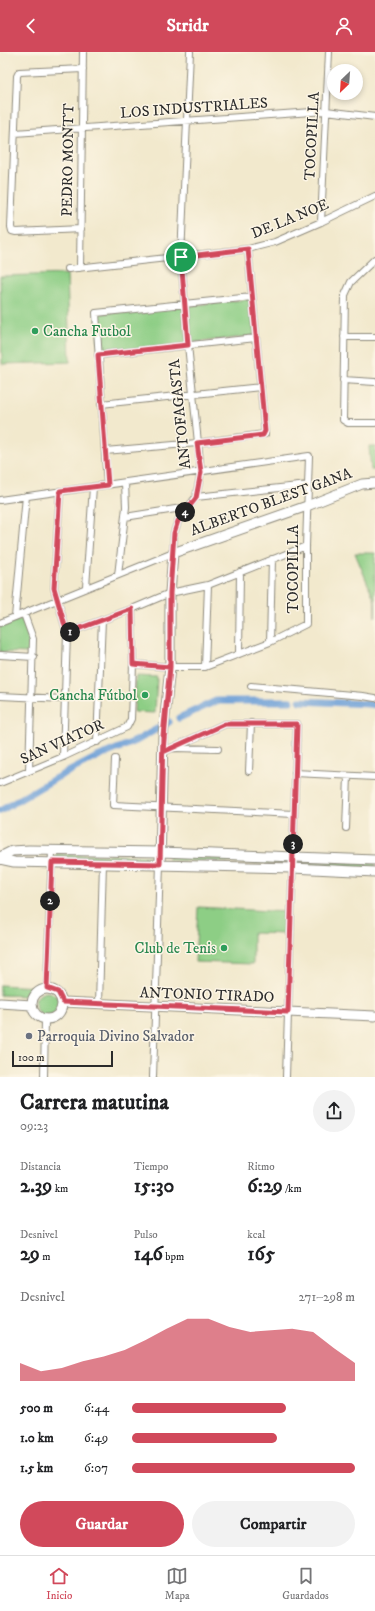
<!DOCTYPE html>
<html lang="es">
<meta charset="utf-8">
<style>
body{margin:0;font-family:"IM FELL DW Pica",serif;background:#f2f2f2;color:#202124;height:100vh;display:flex;flex-direction:column;font-size:15px;white-space:nowrap}
*{box-sizing:border-box;margin:0}
p{font-size:13px;color:#757577}
.icon{flex:none;width:22px;height:22px;fill:none;stroke:currentColor;stroke-width:2;stroke-linecap:round;stroke-linejoin:round}
.map{position:relative;height:1025px;overflow:hidden}
.panel{display:flex;flex-direction:column;background:#fff;flex:1}
.panel>*{flex:none}
.needle{width:26px;rotate:205deg}
.controls{position:absolute;left:327px;top:12px;display:grid;gap:8px}
.controls a{display:grid;place-items:center;width:36px;height:36px;border-radius:50%;background:#fff;box-shadow:0 2px 6px #0003;font-size:20px}
.scale{position:absolute;left:12px;bottom:10px;width:101px;box-sizing:border-box;padding-left:4px;border:2px solid #2b2b2b;border-top:0;font-size:11px;line-height:14px;white-space:nowrap;color:#2b2b2b;-webkit-text-stroke:3px #fcf5e5;paint-order:stroke}
.pin{position:absolute;display:grid;place-items:center;width:34px;height:34px;color:#fff;margin:-17px;border:2px solid #fff;border-radius:50%;box-shadow:0 1px 4px #0007}
.km{position:absolute;width:20px;height:20px;margin:-10px;border-radius:50%;background:#222;color:#fff;font-size:11px;line-height:20px;text-align:center}
.round{display:grid;place-items:center;flex:none;width:42px;height:42px;border-radius:21px;background:#f2f2f2}
.head{display:flex;align-items:center;justify-content:space-between;height:68px;padding:0 20px}
h1{font-size:22px;font-weight:800;line-height:30px}
.stats{display:grid;grid-template-columns:repeat(3,1fr);gap:6px;height:68px;padding:4px 20px}
.stats div{display:grid;align-content:center}
.stats b{font-size:20px;font-weight:800}
.stats small{font-size:11px;font-weight:400}
.stats p{font-size:11px}
.chart{height:112px;padding:8px 20px}
.chart p{display:flex;justify-content:space-between}
.chart svg{width:100%;height:72px;margin-top:4px;fill:#d1495b;opacity:.7}
.action{display:flex;gap:8px;margin-top:auto;padding:8px 20px}
.action a{flex:1;height:46px;border-radius:24px;background:#d1495b;color:#fff;font-size:16px;font-weight:800;line-height:46px;text-align:center}
.action a+a{background:#f2f2f2;color:#202124}
ul{padding:0 20px;list-style:none;font-size:13px}
li{display:grid;grid-template-columns:64px 48px 1fr;align-items:center;height:30px}
li i{height:10px;border-radius:5px;background:#d1495b}
header{display:flex;justify-content:space-between;align-items:center;height:52px;padding:0 20px;background:#d1495b;color:#fff;font-size:18px;font-weight:800}
.tabs{display:flex;justify-content:space-around;align-items:center;height:56px;border-top:1px solid #e0e0e0;background:#fff;font-size:11px;color:#757577}
.tabs a{display:grid;justify-items:center;gap:2px}
.tabs .on{color:#d1495b}
.map>svg:first-child{display:block}
</style>
<header><svg class="icon" aria-label="back" viewBox="0 0 24 24"><path d="M15 5l-7 7 7 7"/></svg>Stridr<svg class="icon" aria-label="person" viewBox="0 0 24 24"><circle cx="12" cy="8" r="4"/><path d="M4 21q1-7 8-7t8 7"/></svg></header>
<div class="map">
<svg width="375" height="1025" viewBox="0 0 375 1025">
<rect width="100%" height="100%" fill="#fcf5e5"/>
<filter id="ink" filterUnits="userSpaceOnUse"><feTurbulence type="fractalNoise" baseFrequency=".025" numOctaves="2"/><feDisplacementMap in="SourceGraphic" scale="8" xChannelSelector="R" yChannelSelector="G"/><feConvolveMatrix kernelMatrix="1 2 1 2 8 2 1 2 1" color-interpolation-filters="sRGB"/></filter>
<filter id="wash" filterUnits="userSpaceOnUse"><feTurbulence type="fractalNoise" baseFrequency=".012" numOctaves="4" result="noise"/><feDisplacementMap in="SourceGraphic" scale="16" xChannelSelector="R" yChannelSelector="G"/><feGaussianBlur stdDeviation="0.9" result="paint"/><feColorMatrix in="noise" values="0 0 0 0 0 0 0 0 0 0 0 0 0 0 0 0 0 1.4 0 .05"/><feComposite in="paint" operator="in"/></filter>
<g filter="url(#wash)">
<rect width="100%" height="100%" fill="#f2e9cd"/>
<path fill="#8dce85" stroke="#5c7c58" d="M 67,222 L 70,310 L 2,312 L 0,224 Z
M 250,247 L 254,284 L 189,291 L 186,254 Z
M 183,254 L 186,292 L 99,302 L 96,262 Z
M 369,394 L 375,394 L 375,418 L 371,418 Z
M 355,501 L 375,501 L 375,565 L 375,549 Z
M 22,567 L 30,587 L 30,601 L 0,600 L 0,574 Z
M 136,624 L 157,625 L 155,661 L 134,660 Z
M 55,802 L 150,804 L 150,808 L 58,807 Z
M 168,804 L 283,808 L 285,812 L 168,808 Z
M 299,809 L 375,811 L 375,817 L 299,813 Z
M 198,855 L 287,860 L 286,882 L 253,881 L 253,912 L 195,910 Z
M 0,933 L 38,935 L 30,940 L 27,944 L 0,943 Z
M35 952a12 12 0 1 1 24 0a12 12 0 1 1-24 0Z"/>
<g fill="none" stroke-linecap="round" stroke-linejoin="round">
<path stroke="#6b9ed7" stroke-width="7" d="M 300,649 L 369,652 L 375,653
M 179,666 L 216,649 L 290,649
M 0,759 L 56,726 L 95,706 L 136,689 L 169,670"/>
</g>
</g>
<g filter="url(#ink)">
<g fill="none" stroke-linecap="round" stroke-linejoin="round">
<defs>
<path id="street" d="M 15,81 L 326,59 L 375,65
M 321,170 L 329,0
M 81,177 L 16,180 L 12,179 L 11,175 L 17,24 L 19,20 L 83,17
M 375,207 L 351,230 L 345,243 L 343,368 L 348,371 L 375,371
M 80,216 L 83,0
M 68,217 L 248,197 L 275,190 L 321,170 L 375,144
M 344,285 L 375,285
M 98,303 L 256,286
M 343,328 L 375,330
M 101,352 L 261,335
M 105,399 L 197,391 L 265,382 L 248,197
M 107,433 L 96,261 L 252,245
M 60,439 L 54,536 L 67,581 L 63,705
M 196,445 L 308,433
M 0,448 L 309,404 L 306,494 L 306,572 L 270,590 L 205,615 L 170,615 L 133,612
M 125,465 L 188,455
M 118,523 L 126,455 L 125,431
M 86,535 L 93,435
M 24,562 L 33,587 L 29,719
M 15,565 L 26,444
M 0,571 L 173,501 L 174,481 L 178,469 L 196,445 L 201,420 L 188,293 L 181,205 L 190,0
M 67,581 L 132,557 L 170,541 L 208,533 L 306,494
M 270,590 L 272,507
M 239,602 L 240,520
M 0,603 L 34,605
M 205,615 L 208,533
M 251,634 L 363,644 L 375,646
M 0,644 L 64,647
M 97,690 L 102,568
M 173,696 L 218,697
M 163,700 L 225,672 L 297,672 L 286,1025
M 115,707 L 113,753 L 294,762
M 249,719 L 251,671
M 295,721 L 375,725
M 0,731 L 63,705 L 127,675 L 131,667 L 133,612 L 132,557
M 346,776 L 348,724
M 47,936 L 52,798
M 99,952 L 103,811
M 44,1025 L 45,967
M 153,1025 L 160,812"/>
<path id="secondary" d="M 0,805 L 12,799 L 29,798 L 161,800 L 375,808
M 0,807 L 14,810 L 292,816 L 375,820
M 160,812 L 163,684 L 170,615 L 170,541 L 173,501 L 307,454 L 362,432 L 375,431
M32 952a15 15 0 1 1 30 0a15 15 0 1 1-30 0Z
M 63,950 L 375,964
M 0,951 L 32,953"/>
</defs>
<use href="#street" stroke="#8e8a7c" stroke-width="8"/>
<use href="#secondary" stroke="#8e8a7c" stroke-width="11"/>
<use href="#street" stroke="#fff" stroke-width="6"/>
<use href="#secondary" stroke="#fff" stroke-width="9"/>
</g>
</g>
<g fill="none" stroke-linecap="round" stroke-linejoin="round" filter="url(#ink)">
<defs>
<path id="route" d="M 181,205 L 188,293 L 98,303 L 108,433 L 60,439 L 54,536 L 67,581 L 132,557 L 133,612 L 170,615 L 163,684 L 160,812 L 52,810 L 47,936 L 58,940 L 63,950 L 288,960 L 297,672 L 225,672 L 163,700 L 170,615 L 170,541 L 174,481 L 178,469 L 196,446 L 201,420 L 197,391 L 263,383 L 265,379 L 248,197 L 181,205"/>
</defs>
<use href="#route" stroke="#fff" stroke-width="8"/>
<use href="#route" stroke="#d1495b" stroke-width="5"/>
</g>
<g fill="#2e9e5b" stroke="#fcf5e5" stroke-width="1.5">
<circle cx="35" cy="279" r="4"/>
<circle cx="145" cy="643" r="4"/>
<circle cx="224" cy="896" r="4"/>
</g>
<circle fill="#6b7280" stroke="#fcf5e5" stroke-width="1.5" cx="29" cy="984" r="4"/>
<g text-anchor="middle" dominant-baseline="central" stroke-width="3" stroke-linejoin="round" paint-order="stroke">
<g font-size="15" fill="#2b2b2b" stroke="#fcf5e5">
<text transform="translate(194 56) rotate(-4)">LOS INDUSTRIALES</text>
<text transform="translate(312 84) rotate(-87)">TOCOPILLA</text>
<text transform="translate(68 108) rotate(-89)">PEDRO MONTT</text>
<text transform="translate(290 167) rotate(-22)">DE LA NOE</text>
<text transform="translate(180 362) rotate(-96)">ANTOFAGASTA</text>
<text transform="translate(271 450) rotate(-20)">ALBERTO BLEST GANA</text>
<text transform="translate(293 517) rotate(-90)">TOCOPILLA</text>
<text transform="translate(62 690) rotate(-24)">SAN VIATOR</text>
<text transform="translate(207 943) rotate(2)">ANTONIO TIRADO</text>
</g>
<g font-size="15" fill="#27864d" stroke="#fcf5e5" text-anchor="end">
<text x="43" y="279" text-anchor="start">Cancha Futbol</text>
<text x="137" y="643">Cancha Fútbol</text>
<text x="216" y="896">Club de Tenis</text>
</g>
<g font-size="15" fill="#5b616d" stroke="#fcf5e5" text-anchor="start">
<text x="37" y="984">Parroquia Divino Salvador</text>
</g>
</g>
</svg>
<div class="controls">
<a><svg class="needle" viewBox="-14 -14 28 28"><path d="M0-13l5 13h-10z" fill="#e53935"/><path d="M0 13l5-13h-10z" fill="#757577"/></svg></a>
</div>
<div class="scale">100 m</div>
<div class="pin" style="left:181px;top:205px;background:#1e9e55"><svg class="icon" aria-label="arrive" viewBox="0 0 24 24"><path d="M6 21V4h12l-3 4 3 4H6"/></svg></div>
<b class="km" style="left:70px;top:580px">1</b>
<b class="km" style="left:50px;top:849px">2</b>
<b class="km" style="left:293px;top:792px">3</b>
<b class="km" style="left:185px;top:460px">4</b>
</div>
<section class="panel">
<div class="head"><div><h1>Carrera matutina</h1><p>09:23</p></div><a class="round"><svg class="icon" aria-label="share" viewBox="0 0 24 24"><path d="M12 15V3M7 8l5-5 5 5M5 13v7h14v-7"/></svg></a></div>
<div class="stats">
<div><p>Distancia</p><b>2.39<small> km</small></b></div>
<div><p>Tiempo</p><b>15:30</b></div>
<div><p>Ritmo</p><b>6:29<small> /km</small></b></div>
</div>
<div class="stats">
<div><p>Desnivel</p><b>29<small> m</small></b></div>
<div><p>Pulso</p><b>146<small> bpm</small></b></div>
<div><p>kcal</p><b>165</b></div>
</div>
<div class="chart"><p><span>Desnivel</span>271–298 m</p>
<svg viewBox="0 0 160 44" preserveAspectRatio="none"><path d="M0 44V33L10 38L20 36L30 32L40 29L50 25L60 19L70 12L80 6L90 6L100 11L110 14L120 13L130 12L140 14L150 24L160 33V44z"/></svg>
</div>
<ul>
<li><b>500 m</b>6:44<i style="width:69%"></i></li>
<li><b>1.0 km</b>6:49<i style="width:65%"></i></li>
<li><b>1.5 km</b>6:07<i style="width:100%"></i></li>
</ul>
<div class="action"><a>Guardar</a><a>Compartir</a></div>
</section>
<nav class="tabs">
<a class="on"><svg class="icon" aria-label="home" viewBox="0 0 24 24"><path d="M3 11l9-7 9 7M6 9v11h12V9"/></svg>Inicio</a>
<a><svg class="icon" aria-label="map" viewBox="0 0 24 24"><path d="M3 6l6-2 6 2 6-2v14l-6 2-6-2-6 2zM9 4v14M15 6v14"/></svg>Mapa</a>
<a><svg class="icon" aria-label="saved" viewBox="0 0 24 24"><path d="M7 4h10v16l-5-4-5 4z"/></svg>Guardados</a>
</nav>
